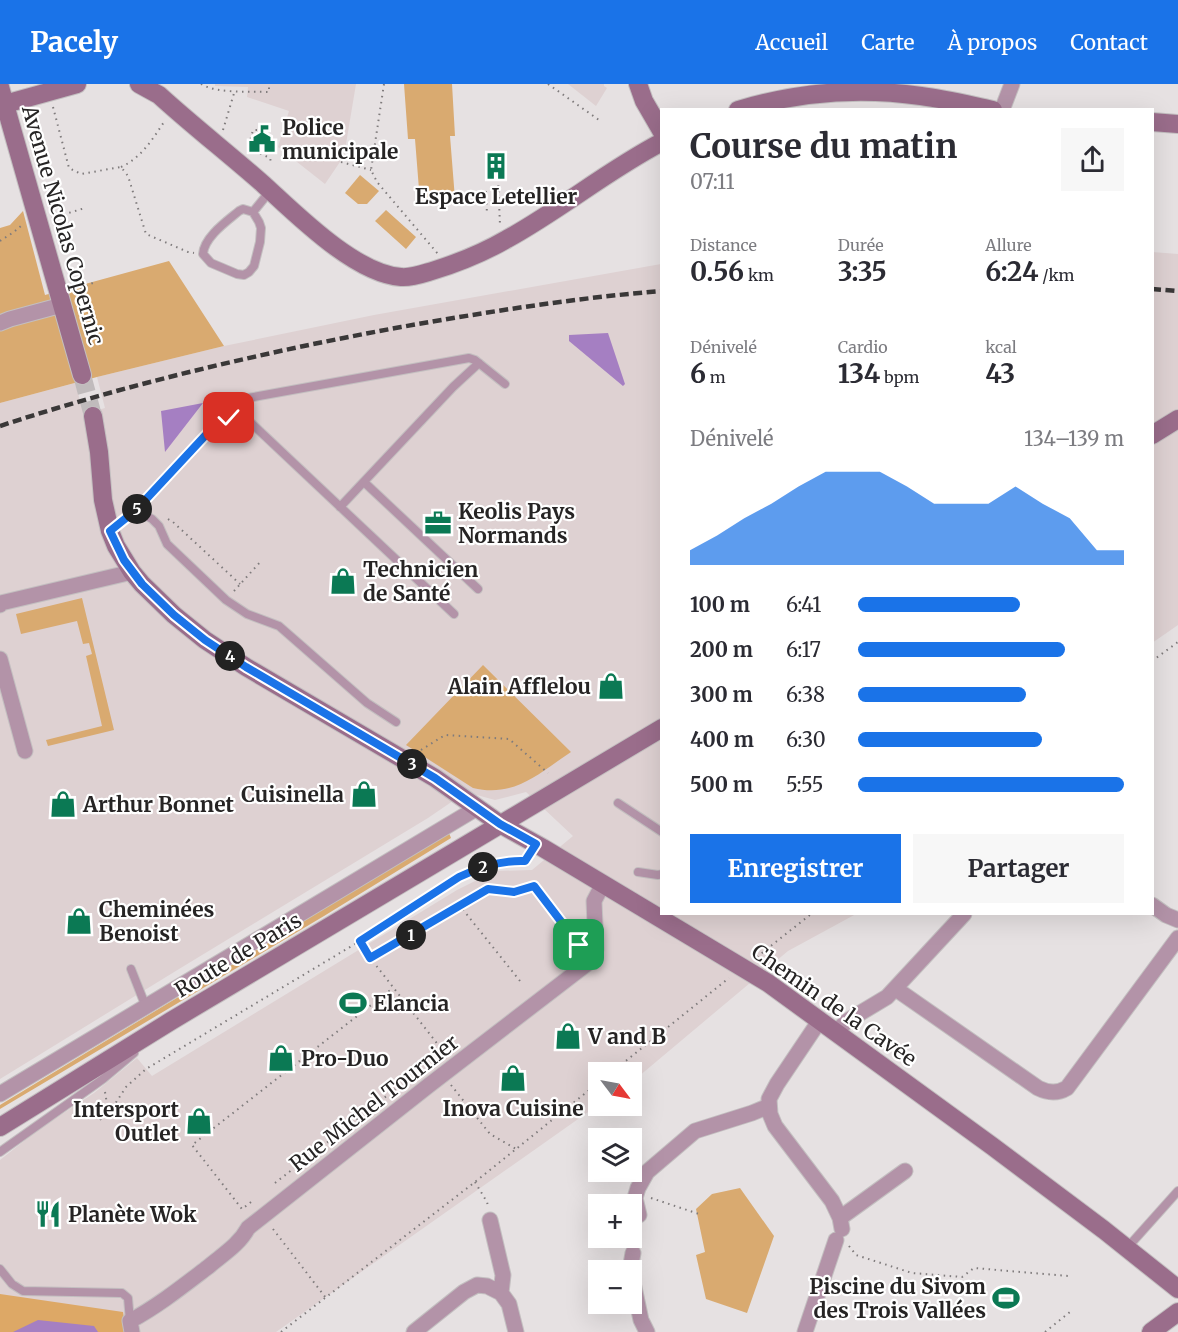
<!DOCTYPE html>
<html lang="fr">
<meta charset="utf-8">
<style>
body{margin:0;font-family:Merriweather,serif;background:#f7f7f7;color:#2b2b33;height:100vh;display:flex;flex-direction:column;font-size:22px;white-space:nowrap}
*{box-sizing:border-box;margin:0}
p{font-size:20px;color:#7c7c81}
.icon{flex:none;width:33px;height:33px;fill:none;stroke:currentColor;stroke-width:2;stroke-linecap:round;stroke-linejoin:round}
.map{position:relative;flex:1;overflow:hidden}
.panel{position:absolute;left:660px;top:24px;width:494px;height:807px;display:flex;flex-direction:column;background:#fff;border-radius:0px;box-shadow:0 6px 24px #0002}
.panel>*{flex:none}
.needle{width:39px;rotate:122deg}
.buttons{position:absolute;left:588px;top:978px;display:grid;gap:12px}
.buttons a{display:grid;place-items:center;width:54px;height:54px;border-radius:0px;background:#fff;box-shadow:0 6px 24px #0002;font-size:30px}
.pin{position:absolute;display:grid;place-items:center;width:51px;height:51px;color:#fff;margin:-26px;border-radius:12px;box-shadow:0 3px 9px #0006}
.km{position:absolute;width:30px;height:30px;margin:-15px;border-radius:50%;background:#222;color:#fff;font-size:16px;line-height:30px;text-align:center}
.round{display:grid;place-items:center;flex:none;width:63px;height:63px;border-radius:0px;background:#f7f7f7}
.head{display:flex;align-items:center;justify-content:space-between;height:102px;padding:0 30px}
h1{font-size:33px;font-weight:700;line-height:45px}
.figures{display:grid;grid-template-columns:repeat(3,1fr);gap:9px;height:102px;padding:6px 30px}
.figures div{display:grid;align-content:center}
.figures b{font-size:26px;font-weight:700}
.figures small{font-size:16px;font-weight:400}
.figures p{font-size:16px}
.chart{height:168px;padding:12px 30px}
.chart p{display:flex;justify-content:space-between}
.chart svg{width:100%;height:108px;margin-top:6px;fill:#1a73e8;opacity:.7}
.action{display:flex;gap:12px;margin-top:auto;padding:12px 30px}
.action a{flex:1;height:69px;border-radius:0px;background:#1a73e8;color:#fff;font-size:24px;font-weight:700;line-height:69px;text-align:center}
.action a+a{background:#f7f7f7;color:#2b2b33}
ul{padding:0 30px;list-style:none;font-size:20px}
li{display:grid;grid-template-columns:96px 72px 1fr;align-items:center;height:45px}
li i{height:15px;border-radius:8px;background:#1a73e8}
header{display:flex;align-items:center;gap:36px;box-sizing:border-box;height:84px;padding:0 30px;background:#1a73e8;color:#fff}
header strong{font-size:28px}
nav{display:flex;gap:33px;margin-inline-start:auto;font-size:21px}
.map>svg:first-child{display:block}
</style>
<header>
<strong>Pacely</strong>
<nav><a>Accueil</a><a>Carte</a><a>À propos</a><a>Contact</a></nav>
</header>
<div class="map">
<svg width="1178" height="1248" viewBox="0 0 1178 1248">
<rect width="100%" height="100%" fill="#e6e1e2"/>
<path fill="#ded1d2" d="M 215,0 L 356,0 L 344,72 L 325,100 L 278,63 L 289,27 L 247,13 L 248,3 L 215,2 Z
M 568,0 L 604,0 L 604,2 L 607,4 L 596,22 Z
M 1152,168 L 1178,170 L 1178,541 L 1152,559 Z
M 661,180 L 662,830 L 856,830 L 788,867 L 632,998 L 632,988 L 598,988 L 598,1021 L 276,1248 L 0,1248 L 0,1076 L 38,1046 L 94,1009 L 137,974 L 152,992 L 457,806 L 495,787 L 532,786 L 573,752 L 526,708 L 495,716 L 466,708 L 428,734 L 179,885 L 0,995 L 0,319 L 75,299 L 84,330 L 105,324 L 97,293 L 224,262 L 374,231 Z"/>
<path fill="#d9aa70" d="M 404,0 L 452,0 L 455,52 L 450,52 L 455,115 L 420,118 L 415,55 L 408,55 Z
M 360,91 L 379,107 L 367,120 L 358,120 L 345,109 Z
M 386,126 L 416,153 L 406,165 L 375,137 Z
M 23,127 L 45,211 L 169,177 L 224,262 L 97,293 L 0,319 L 0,144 L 10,141 Z
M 82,514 L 114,646 L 48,662 L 46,656 L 102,642 L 86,572 L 92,570 L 89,559 L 83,560 L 77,537 L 21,550 L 16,530 Z
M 483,581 L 571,668 C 539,689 515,714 473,704 L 406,661 Z
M 449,749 L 451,754 L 324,832 L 0,1025 L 0,1021 Z
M 740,1104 L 774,1152 L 747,1229 L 706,1215 L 696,1171 L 705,1168 L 696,1125 L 712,1110 Z"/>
<path fill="#dda866" d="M 0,1210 L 123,1228 L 126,1248 L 0,1248 Z"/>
<path fill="#a57fc2" d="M 608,249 L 625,300 L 623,302 L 569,257 L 569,251 Z
M 203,319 L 165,368 L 161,327 Z
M 38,1236 L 94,1242 L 98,1248 L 13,1248 Z"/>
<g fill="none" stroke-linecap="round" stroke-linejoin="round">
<path stroke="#c0bbbc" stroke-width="18" stroke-dasharray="18 9" stroke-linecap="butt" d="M 82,291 L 93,332"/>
<defs>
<path id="lane" d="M 243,125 L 253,128 L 259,138 L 261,144 L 260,158 L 254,182 L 249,188 L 244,191 L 237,190 L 211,179 L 203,170 C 204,153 227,137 239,127 Z
M 253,128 L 270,107
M 229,334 L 237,316 L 469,274 L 475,276 L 505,300
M 364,398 L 478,505
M 340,423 L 453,303 L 479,279
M 136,426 L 152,435 L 159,442 L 167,460 L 226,516 L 247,530 L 279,542 L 367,619 L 396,638
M 111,446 L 136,426 L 216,340 C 230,334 235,332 249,337 L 454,530
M 618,719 L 662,748
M 638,788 L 658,791 L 662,790
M 131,885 L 146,923
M 0,1068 L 103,995 L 134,969
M 1127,1164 L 1178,1107
M 0,1185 L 12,1200 L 23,1207 L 122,1209 L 128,1214 L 130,1237"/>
<path id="street" d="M 1002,26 L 1012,0
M 0,239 L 10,235 L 62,221
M 0,521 L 1,519 L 132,488
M 0,575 L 25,667
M 1152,821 L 1166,831 L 1178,836
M 896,905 L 1038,1004 C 1048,1009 1057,1010 1067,1004 L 1178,854
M 820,936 L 777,1000 L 769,1015 L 770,1030 L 775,1042 L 832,1117 L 840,1134 L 842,1145
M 836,948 L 847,937 L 887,913 L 964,830
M 0,1010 L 477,724
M 639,1131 L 635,1114 L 638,1104 L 647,1088 L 695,1047 L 752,1029 L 769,1022
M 840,1134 L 905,1087
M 490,1136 L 503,1191 L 501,1209
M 630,1186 L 633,1169
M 632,1194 L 641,1236 L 647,1248
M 132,1248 L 130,1237 C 158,1222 183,1202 208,1183 C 222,1171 239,1161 248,1144 L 428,1002 L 592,876 L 596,865 L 594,817 L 603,800
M 414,1248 L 464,1208 L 477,1201 L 487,1202 L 501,1209 L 509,1220 L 516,1248
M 805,1248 L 836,1156"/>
<path id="secondary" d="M 139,0 L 159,11 C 193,42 229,70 263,100 C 296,130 355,190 401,193 C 411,194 422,190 432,187 C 458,179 483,169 507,155 C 560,126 608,86 662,58
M 638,0 L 644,17 L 662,48
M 0,3 L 82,291
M 5,20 L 77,0
M 738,26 C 798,8 859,3 921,12 C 945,15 969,21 993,26
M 1152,38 L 1178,40
M 93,332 L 99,368 L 103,416 L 110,447 L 116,462 L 132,488 L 142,500 L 174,531 L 205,556 L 246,583 L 435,694 L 500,740 L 543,764 L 768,899 L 992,1062 L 1104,1146 L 1178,1205
M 1152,351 L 1178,335
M 0,1043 L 171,937 L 662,644
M 1151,1248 L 1178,1228"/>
</defs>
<use href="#lane" stroke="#c3bfc0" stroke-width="10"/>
<use href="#street" stroke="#c3bfc0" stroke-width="17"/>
<use href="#secondary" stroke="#c3bfc0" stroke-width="20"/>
<path stroke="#7f7b7c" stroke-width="2" stroke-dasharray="1.5 4.5" stroke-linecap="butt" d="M 201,0 C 218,10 249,7 269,8 L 269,3
M 384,0 L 371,86 L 377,98 L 438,170
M 548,0 L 599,36
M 53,23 L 69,84 L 81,90 L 121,83 L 128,92 L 146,150 L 188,168 L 194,169
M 223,46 L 235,6
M 257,46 L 253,46 L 248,64 L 270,74 L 271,78
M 341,78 L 371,86
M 121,83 C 141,74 152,56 164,38
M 498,95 L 500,141
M 486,107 L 487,131
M 490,119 L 499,118
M 52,134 L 85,124
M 0,157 L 14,148 L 22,141
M 75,207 L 95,198
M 168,435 L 173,438 L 240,500
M 234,507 L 262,476
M 1152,577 L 1178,558
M 421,666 L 445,651 L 509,655 L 548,689
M 360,857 L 371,875 L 443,967 L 436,973
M 757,873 L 811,830
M 371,875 L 460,822
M 520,897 L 460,822 L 487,805 L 514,808 L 534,802 L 581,862
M 612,988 L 729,894
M 451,1001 L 490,1050 L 516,1065
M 105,1008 L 108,1026
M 100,1036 L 108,1026 L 113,1023 L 126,1003 L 146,985 L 360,857 L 459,793 C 480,783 501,776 525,777 L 528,772
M 347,1043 L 417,988
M 475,1098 L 487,1118 L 488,1122
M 275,1099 L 334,1053
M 651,1114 L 699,1130
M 251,1118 L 242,1125 L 192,1061 L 393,904
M 273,1145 L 326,1214
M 849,1162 L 856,1171 L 912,1189 L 962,1193 L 974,1184 L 1068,1192
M 281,1248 L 475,1098 L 598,999
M 1045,1248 L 1070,1228"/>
<use href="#lane" stroke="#b393a8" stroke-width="8"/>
<use href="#street" stroke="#b393a8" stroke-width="15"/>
<use href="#secondary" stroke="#9a6d8b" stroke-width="18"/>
<path stroke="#3a3838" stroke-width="4.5" stroke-dasharray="9 4.5" stroke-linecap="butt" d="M 1152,205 L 1178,207
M 0,342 C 131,299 265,268 401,243 C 487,228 574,214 662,207"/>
</g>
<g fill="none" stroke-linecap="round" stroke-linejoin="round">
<defs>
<path id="route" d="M 229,334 L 216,340 L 136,426 L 110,447 L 124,476 L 142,500 L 174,531 L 205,556 L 246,583 L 435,694 L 500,740 L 536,760 L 525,777 C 501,776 480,783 459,793 L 360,857 L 370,874 L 488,805 L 514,808 L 534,802 L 579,861"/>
</defs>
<use href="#route" stroke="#fff" stroke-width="12"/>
<use href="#route" stroke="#1a73e8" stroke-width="8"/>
</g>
<defs>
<symbol id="civic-bare" viewBox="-9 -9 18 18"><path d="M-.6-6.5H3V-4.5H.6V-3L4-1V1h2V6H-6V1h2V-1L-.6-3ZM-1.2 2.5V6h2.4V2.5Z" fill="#0b7954" stroke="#fff" stroke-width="2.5" paint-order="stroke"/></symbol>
<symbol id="building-bare" viewBox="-9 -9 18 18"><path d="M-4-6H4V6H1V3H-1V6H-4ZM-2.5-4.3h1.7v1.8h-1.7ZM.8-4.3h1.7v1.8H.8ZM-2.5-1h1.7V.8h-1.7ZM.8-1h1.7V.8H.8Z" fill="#0b7954" stroke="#fff" stroke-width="2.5" paint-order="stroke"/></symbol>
<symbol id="office-bare" viewBox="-9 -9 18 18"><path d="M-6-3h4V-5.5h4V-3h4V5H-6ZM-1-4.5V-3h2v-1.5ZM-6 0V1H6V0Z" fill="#0b7954" stroke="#fff" stroke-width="2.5" paint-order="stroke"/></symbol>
<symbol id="shop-bare" viewBox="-9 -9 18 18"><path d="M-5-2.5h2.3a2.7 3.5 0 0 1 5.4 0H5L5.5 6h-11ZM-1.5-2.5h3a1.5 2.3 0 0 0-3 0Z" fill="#0b7954" stroke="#fff" stroke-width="2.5" paint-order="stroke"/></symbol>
<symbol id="stadium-bare" viewBox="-9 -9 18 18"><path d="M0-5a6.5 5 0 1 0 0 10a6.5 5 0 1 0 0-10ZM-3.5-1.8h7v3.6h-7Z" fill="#0b7954" stroke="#fff" stroke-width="2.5" paint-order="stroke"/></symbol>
<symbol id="restaurant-bare" viewBox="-9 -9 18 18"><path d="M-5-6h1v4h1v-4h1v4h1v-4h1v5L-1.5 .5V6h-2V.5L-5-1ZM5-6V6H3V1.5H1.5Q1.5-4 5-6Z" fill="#0b7954" stroke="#fff" stroke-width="2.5" paint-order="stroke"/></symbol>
</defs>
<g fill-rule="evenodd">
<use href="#civic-bare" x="243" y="36" width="38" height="38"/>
<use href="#building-bare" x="477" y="63" width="38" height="38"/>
<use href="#office-bare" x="419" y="420" width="38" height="38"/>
<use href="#shop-bare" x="324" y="478" width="38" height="38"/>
<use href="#shop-bare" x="592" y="583" width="38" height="38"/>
<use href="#shop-bare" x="345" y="691" width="38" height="38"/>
<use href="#shop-bare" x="44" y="701" width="38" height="38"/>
<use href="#shop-bare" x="60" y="818" width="38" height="38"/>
<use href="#stadium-bare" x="334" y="900" width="38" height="38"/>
<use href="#shop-bare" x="549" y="933" width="38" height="38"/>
<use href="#shop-bare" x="262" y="955" width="38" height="38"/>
<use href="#shop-bare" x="494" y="975" width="38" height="38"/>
<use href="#shop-bare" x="180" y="1018" width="38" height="38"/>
<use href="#restaurant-bare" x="29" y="1111" width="38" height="38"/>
<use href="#stadium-bare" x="987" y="1195" width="38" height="38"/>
</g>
<g text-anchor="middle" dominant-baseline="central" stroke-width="4.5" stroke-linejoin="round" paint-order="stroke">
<g font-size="21" font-weight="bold" fill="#262424" stroke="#fff" text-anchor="start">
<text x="282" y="43">Police<tspan x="282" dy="24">municipale</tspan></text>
<text x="496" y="112" text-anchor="middle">Espace Letellier</text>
<text x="458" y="427">Keolis Pays<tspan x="458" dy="24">Normands</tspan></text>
<text x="363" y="485">Technicien<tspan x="363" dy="24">de Santé</tspan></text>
<text x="591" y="602" text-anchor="end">Alain Afflelou</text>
<text x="344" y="710" text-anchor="end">Cuisinella</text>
<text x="83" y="720">Arthur Bonnet</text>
<text x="99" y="825">Cheminées<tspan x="99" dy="24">Benoist</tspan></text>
<text x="373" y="919">Elancia</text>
<text x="588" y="952">V and B</text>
<text x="301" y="974">Pro-Duo</text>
<text x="513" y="1024" text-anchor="middle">Inova Cuisine</text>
<text x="179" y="1025" text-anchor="end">Intersport<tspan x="179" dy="24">Outlet</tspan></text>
<text x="68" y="1130">Planète Wok</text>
<text x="986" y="1202" text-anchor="end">Piscine du Sivom<tspan x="986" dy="24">des Trois Vallées</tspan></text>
</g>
<g font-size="21" fill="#262424" stroke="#fff">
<text transform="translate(63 141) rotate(74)">Avenue Nicolas Copernic</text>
<text transform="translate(238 871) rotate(-31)">Route de Paris</text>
<text transform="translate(834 921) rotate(35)">Chemin de la Cavée</text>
<text transform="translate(374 1019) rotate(-38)">Rue Michel Tournier</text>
</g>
</g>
</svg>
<div class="buttons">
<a><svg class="needle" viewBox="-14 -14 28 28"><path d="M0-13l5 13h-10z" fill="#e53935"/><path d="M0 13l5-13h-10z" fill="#7c7c81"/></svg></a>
<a><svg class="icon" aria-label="layers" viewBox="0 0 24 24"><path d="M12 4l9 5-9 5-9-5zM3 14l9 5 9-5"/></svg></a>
<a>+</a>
<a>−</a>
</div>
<div class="pin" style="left:579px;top:861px;background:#1e9e55"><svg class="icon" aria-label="arrive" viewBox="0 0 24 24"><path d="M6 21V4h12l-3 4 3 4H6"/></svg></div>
<div class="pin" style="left:229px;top:334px;background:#d93025"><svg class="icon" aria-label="check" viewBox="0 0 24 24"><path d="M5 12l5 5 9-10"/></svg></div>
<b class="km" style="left:411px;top:851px">1</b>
<b class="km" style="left:483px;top:783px">2</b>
<b class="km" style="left:412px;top:680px">3</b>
<b class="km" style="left:230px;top:572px">4</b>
<b class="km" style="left:137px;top:425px">5</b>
<section class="panel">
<div class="head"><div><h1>Course du matin</h1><p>07:11</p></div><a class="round"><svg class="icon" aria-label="share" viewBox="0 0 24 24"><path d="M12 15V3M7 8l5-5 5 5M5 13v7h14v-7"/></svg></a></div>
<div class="figures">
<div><p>Distance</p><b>0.56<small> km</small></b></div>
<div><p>Durée</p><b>3:35</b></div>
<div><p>Allure</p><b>6:24<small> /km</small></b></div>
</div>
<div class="figures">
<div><p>Dénivelé</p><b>6<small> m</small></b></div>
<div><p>Cardio</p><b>134<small> bpm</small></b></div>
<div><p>kcal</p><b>43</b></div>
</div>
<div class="chart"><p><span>Dénivelé</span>134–139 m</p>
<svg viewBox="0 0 160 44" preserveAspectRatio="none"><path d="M0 44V38L10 32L20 25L30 19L40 12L50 6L60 6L70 6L80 12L90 19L100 19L110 19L120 12L130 19L140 25L150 38L160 38V44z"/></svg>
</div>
<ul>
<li><b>100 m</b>6:41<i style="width:61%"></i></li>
<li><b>200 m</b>6:17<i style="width:78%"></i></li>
<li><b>300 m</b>6:38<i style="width:63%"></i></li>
<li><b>400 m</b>6:30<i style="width:69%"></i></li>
<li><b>500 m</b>5:55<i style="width:100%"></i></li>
</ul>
<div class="action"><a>Enregistrer</a><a>Partager</a></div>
</section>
</div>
